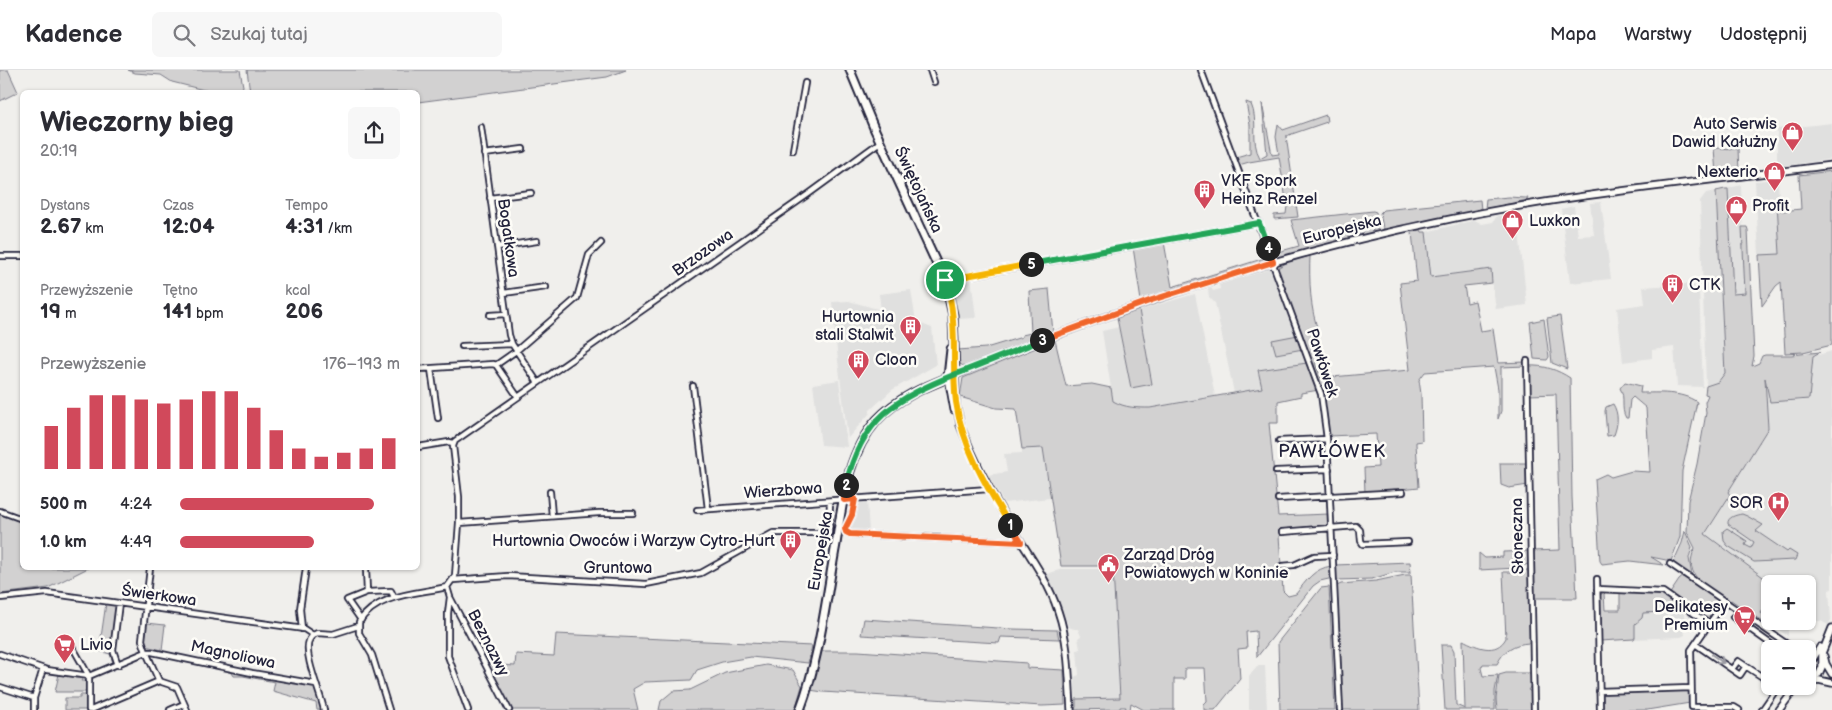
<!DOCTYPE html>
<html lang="pl">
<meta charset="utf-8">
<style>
body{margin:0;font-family:"Balsamiq Sans",sans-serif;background:#f7f7f7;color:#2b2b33;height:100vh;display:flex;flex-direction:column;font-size:19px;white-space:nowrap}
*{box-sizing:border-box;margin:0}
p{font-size:16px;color:#7c7c81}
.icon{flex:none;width:28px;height:28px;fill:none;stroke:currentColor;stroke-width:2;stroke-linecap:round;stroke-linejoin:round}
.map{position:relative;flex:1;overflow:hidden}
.details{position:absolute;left:20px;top:20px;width:400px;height:480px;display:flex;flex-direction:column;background:#fff;border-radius:8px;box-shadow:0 1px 4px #0004}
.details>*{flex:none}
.buttons{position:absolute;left:1761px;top:505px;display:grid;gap:10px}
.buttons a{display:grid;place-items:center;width:55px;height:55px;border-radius:8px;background:#fff;box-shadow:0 1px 4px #0004;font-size:25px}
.pin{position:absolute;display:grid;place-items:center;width:42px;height:42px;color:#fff;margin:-21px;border:2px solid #fff;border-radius:50%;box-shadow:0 1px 5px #0007}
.km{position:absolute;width:25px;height:25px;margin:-12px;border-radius:50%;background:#222;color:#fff;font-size:14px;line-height:25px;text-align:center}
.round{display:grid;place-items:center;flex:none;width:52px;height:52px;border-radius:8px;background:#f7f7f7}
.summary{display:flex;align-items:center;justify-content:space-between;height:85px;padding:0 20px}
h1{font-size:28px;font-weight:800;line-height:38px}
.figures{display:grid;grid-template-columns:repeat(3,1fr);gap:8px;height:85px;padding:5px 20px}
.figures div{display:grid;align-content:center}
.figures b{font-size:21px;font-weight:800}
.figures small{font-size:14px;font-weight:400}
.figures p{font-size:14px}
.chart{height:140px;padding:10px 20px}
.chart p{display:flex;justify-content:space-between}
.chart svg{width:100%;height:90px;margin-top:5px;stroke:#d1495b;stroke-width:6}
ul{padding:0 20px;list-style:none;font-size:16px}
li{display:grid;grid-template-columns:80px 60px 1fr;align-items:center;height:38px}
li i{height:12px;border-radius:6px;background:#d1495b}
header{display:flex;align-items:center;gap:30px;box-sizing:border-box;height:70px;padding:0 25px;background:#fff;border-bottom:1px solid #e1e1e2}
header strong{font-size:24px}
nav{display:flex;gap:28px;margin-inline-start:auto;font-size:18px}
.search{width:350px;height:45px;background:#f7f7f7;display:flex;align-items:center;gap:12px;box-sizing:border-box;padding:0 18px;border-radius:8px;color:#7c7c81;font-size:19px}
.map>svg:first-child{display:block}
</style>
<header>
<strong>Kadence</strong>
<div class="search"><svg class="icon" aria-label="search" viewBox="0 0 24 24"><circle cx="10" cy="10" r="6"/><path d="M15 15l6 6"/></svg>Szukaj tutaj</div>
<nav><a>Mapa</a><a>Warstwy</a><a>Udostępnij</a></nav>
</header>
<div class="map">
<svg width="1832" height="640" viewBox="0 0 1832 640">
<rect width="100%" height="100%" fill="#f0efec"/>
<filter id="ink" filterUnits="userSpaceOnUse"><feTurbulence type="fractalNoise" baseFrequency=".02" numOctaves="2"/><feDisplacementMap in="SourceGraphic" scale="10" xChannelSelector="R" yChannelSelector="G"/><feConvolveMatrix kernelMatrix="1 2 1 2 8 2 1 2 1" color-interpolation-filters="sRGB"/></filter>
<g filter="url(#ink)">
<path fill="#e0e0df" d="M 1832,53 L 1832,89 L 1777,97 L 1777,59 Z
M 1778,109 L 1779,132 L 1777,132 L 1780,185 L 1759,185 L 1755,111 Z
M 1741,115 L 1745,224 L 1733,224 L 1728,120 L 1725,119 Z
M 1716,121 L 1725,303 L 1718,312 L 1706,316 L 1700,131 L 1706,123 Z
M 1601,132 L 1611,209 L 1570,213 L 1561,139 L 1574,136 L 1578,166 L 1594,165 L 1590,133 Z
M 1517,143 L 1527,235 L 1496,239 L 1490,199 L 1431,207 L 1426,162 L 1475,150 L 1482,154 L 1493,152 L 1497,146 Z
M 1272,198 L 1298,265 L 1276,284 L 1303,279 L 1307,293 L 1258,300 L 1263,318 L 1234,323 L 1215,233 L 1209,227 L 1208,218 L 1211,217 L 1213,221 L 1220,219 L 1219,214 Z
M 971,207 L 976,248 L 957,249 L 950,211 Z
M 1688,214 L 1699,219 L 1703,317 L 1677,316 L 1674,277 L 1652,280 L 1652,288 L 1623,292 L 1617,238 L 1645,234 L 1643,217 Z
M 911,220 L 916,252 L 932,258 L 936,295 L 892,320 L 870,340 L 870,343 L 848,368 L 838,291 L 832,232 L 849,231 L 881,240 L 879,224 Z
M 1195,224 L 1215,326 L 1150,338 L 1135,338 L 1120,335 L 1113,331 L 1102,261 L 1119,257 L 1131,317 L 1152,314 L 1139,240 Z
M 1832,281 L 1832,519 L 1829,520 L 1831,550 L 1828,555 L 1821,551 L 1788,553 L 1788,566 L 1757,545 L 1770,526 L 1770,551 L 1808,551 L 1808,514 L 1770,514 L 1770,518 L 1764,519 L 1705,465 L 1730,425 L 1728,422 L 1768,358 L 1765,300 Z
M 839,310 L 847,377 L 821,375 L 813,314 Z
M 1043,378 L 1050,428 L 1004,433 L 988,405 L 1007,402 L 1004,384 L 1022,383 L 1022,379 Z
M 867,429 L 869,462 L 852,461 L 850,459 L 859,434 Z
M 1062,499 L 1113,499 L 1120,628 L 1076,629 L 1074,607 L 1079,605 L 1077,580 L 1080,579 L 1078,568 L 1081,566 L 1078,559 L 1074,559 L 1069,557 L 1047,504 Z
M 1684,542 L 1684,552 L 1687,558 L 1684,559 L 1685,565 L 1681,567 L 1634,569 L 1632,543 Z
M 1265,595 L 1267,640 L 1249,640 L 1249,606 L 1258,596 Z"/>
<path fill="#d2d1d1" stroke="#7a7a86" d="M 0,0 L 8,0 L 18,22 L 0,31 Z
M 128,0 L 240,0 L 243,16 L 241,22 L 204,20 L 172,12 L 161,5 L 135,3 Z
M 247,0 L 626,0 L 607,7 L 418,32 L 418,22 L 250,22 Z
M 1246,32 L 1251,34 C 1259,51 1250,71 1260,88 L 1267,84 L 1262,33 L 1272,85 L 1279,84 L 1276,67 L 1278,54 L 1283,60 L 1326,45 L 1327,52 L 1286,66 L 1298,147 L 1274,149 L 1274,145 L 1286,144 L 1287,136 L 1279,87 L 1249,92 L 1239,95 L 1236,87 L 1250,83 L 1250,55 Z
M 1714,78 L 1738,79 L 1739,102 L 1716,104 Z
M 1832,101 L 1832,275 L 1803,282 L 1785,283 L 1781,212 L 1776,216 L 1762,236 L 1759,185 L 1780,184 L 1777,132 L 1782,132 L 1782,141 L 1801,139 L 1799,105 Z
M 1725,119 L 1728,119 L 1733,224 L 1745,223 L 1742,157 L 1747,157 L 1748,160 L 1754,286 L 1752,296 L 1759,293 L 1762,286 L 1765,285 L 1791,285 L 1820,282 L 1813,286 L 1809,329 L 1770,332 L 1765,308 L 1768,358 L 1728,422 L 1730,425 L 1705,464 L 1763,507 L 1764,518 L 1770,518 L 1770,530 L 1761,543 L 1768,549 L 1763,552 L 1731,530 L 1729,532 C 1709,518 1681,507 1695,478 L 1687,462 L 1688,431 L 1697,394 L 1706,343 L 1705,332 L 1708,325 L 1705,324 L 1706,316 L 1718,312 L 1725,303 L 1716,121 Z
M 1509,127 L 1525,128 L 1528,128 L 1527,130 L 1485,139 L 1486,129 Z
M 1480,130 L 1481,140 L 1386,160 L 1383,158 L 1380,143 L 1383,140 Z
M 1373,141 L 1376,142 L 1378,159 L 1373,160 L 1371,163 C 1294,183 1216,203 1141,231 L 1133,177 L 1164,172 L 1172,217 L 1265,188 L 1267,185 L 1256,157 L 1263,155 L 1274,183 L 1299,176 L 1291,150 Z
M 1421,160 L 1422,162 L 1426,162 L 1431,207 L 1491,199 L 1492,213 L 1464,216 L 1467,233 L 1475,231 L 1481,261 L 1493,259 L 1498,293 L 1526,292 L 1526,296 L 1501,297 L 1501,341 L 1498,349 L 1498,319 L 1494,297 L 1425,302 L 1419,310 L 1421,324 L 1422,371 L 1416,372 L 1416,374 L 1419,417 L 1365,423 L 1364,398 L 1378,397 L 1376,364 L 1328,366 L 1324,328 L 1319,311 L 1277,198 L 1290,191 L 1310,186 C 1309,208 1310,242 1319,262 L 1315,269 L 1316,280 L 1321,284 L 1323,288 L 1315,293 L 1321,308 L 1410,300 L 1400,213 L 1417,211 L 1412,162 Z
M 1049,219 L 1053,263 L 965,297 L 960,294 L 958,280 L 986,278 L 1022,267 L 1022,265 L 1031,263 L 1029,221 Z
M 1139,240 L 1152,314 L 1131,318 L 1117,248 Z
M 1560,246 L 1567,299 L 1552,293 L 1547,248 Z
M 1544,249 L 1549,287 L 1547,290 L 1534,289 L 1530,252 Z
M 1298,265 L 1303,279 L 1276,284 L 1272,270 Z
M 1055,270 L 1066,316 L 1092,314 L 1111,318 L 1113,331 C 1125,338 1137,338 1150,338 L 1262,318 L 1258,300 L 1307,293 L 1319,320 L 1301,323 L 1301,326 L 1278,331 L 1278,353 L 1269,353 L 1278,446 L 1329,444 L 1329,461 L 1282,464 L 1279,466 L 1283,521 L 1288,526 L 1296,524 C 1306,511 1314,498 1332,496 L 1333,508 L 1320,511 L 1313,516 L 1257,587 L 1256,561 L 1246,562 L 1247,578 L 1238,579 L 1240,609 L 1215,640 L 1204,640 L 1204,634 L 1207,631 L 1205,598 L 1185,598 L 1185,609 L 1174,609 L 1174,640 L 1144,640 L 1131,633 L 1130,640 L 1125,640 L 1126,637 L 1120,637 L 1120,639 L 1074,640 L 1076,637 L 1076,629 L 1120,628 L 1113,499 L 1104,498 L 1104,496 L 1061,496 L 1043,378 L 1022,379 L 1016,339 L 996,338 L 960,327 L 963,308 Z
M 1528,296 C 1544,295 1558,300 1570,308 L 1572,427 L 1577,528 L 1534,528 L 1532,481 L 1560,480 L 1556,324 L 1530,325 Z
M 1625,312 L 1641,316 L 1640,323 C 1658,323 1681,321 1697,332 L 1682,401 L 1680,467 L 1671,491 L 1651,487 L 1664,495 L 1630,491 L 1602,494 L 1600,491 L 1595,409 L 1606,404 L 1611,407 L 1632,401 L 1650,402 L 1646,338 L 1633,327 L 1630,330 L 1628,348 L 1626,348 C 1620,338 1626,328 1620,318 Z
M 1613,334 C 1619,344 1618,354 1614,365 L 1607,366 L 1605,341 L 1606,337 Z
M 1500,393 L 1528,393 L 1528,415 L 1509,418 L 1501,415 Z
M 0,444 L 22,451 L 22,498 L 88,498 L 48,518 L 0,524 Z
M 1742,444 L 1747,446 L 1763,455 L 1756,461 L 1787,482 L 1789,480 L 1797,485 L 1795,490 L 1754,492 L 1728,476 L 1724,471 L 1723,461 L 1727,458 L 1747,471 L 1745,475 L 1751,478 L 1754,472 L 1728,454 C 1727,447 1736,445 1742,444 Z
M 1685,461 L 1692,477 L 1689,488 L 1692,506 L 1673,493 L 1682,473 Z
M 1530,481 L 1531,493 L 1517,498 L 1479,500 L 1479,483 L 1485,488 L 1503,487 L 1503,482 Z
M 1410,492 L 1411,502 L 1395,502 L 1372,509 L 1336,510 L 1335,495 Z
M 1530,499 L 1532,567 L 1529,573 C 1513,574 1504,580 1497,594 L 1483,594 L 1481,598 L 1483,606 L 1498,605 L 1495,621 L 1495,640 L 1445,640 L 1441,575 L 1451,575 L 1454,581 L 1456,635 L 1465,639 L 1463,570 C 1477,577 1496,586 1506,568 L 1503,502 L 1520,502 Z
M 1405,505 L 1411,505 L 1419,640 L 1342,640 L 1337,516 L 1341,514 L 1376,511 Z
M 1685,505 L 1721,530 L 1721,533 L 1709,550 L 1669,525 L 1679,510 Z
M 1329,517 L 1335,640 L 1280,640 L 1278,572 L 1321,518 Z
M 1607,521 L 1604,524 L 1605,540 L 1620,540 L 1620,521 C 1642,522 1669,520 1684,540 L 1681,541 L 1643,543 L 1642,548 L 1635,554 L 1635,567 L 1634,569 L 1600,571 L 1600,526 L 1603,522 Z
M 106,533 L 117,535 L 113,572 L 115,591 L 114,594 L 109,596 L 113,593 L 110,584 L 99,581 Z
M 864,549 L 1013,559 L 1057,560 L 1059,569 L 1001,567 L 999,573 L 861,565 Z
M 147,553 L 165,555 L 162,580 L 146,576 L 145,570 Z
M 556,564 L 812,576 L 808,593 L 751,587 L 722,592 L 697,600 L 691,610 L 645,612 L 633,619 L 638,640 L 512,640 L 487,594 L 515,596 L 516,584 L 554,586 Z
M 819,581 L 858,581 L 1027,593 L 1027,598 L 1064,600 L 1065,635 L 1042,636 L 823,622 L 810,620 Z
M 766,595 L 793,600 L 802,616 L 795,640 L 659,640 L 661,631 L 673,621 L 690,620 L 725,603 Z
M 229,600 L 314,616 L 317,618 L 323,640 L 317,640 L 316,633 L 273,621 L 275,612 L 243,606 L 234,606 L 232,603 L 228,602 Z
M 1506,603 L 1531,603 L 1531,616 L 1528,620 L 1531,622 L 1533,640 L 1497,640 L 1496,629 L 1499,605 Z
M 59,604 L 68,607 L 68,605 L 74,606 L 75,608 L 83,608 L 81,611 L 86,611 L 86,622 L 55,622 Z
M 1689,620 L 1690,633 L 1647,640 L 1601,640 L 1601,624 L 1604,622 Z
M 80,625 L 86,625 L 86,640 L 65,640 L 65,628 L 80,628 Z"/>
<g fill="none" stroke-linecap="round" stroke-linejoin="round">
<defs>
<path id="street" d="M 930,0 L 934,12
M 1201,0 L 1321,324 L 1327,369 L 1340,640
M 481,57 L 509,265 L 512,274 L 538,313
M 793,80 L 805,13
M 484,84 L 523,79
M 490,128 L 531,123
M 497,177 L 537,171
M 0,186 L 22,186
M 945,210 L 1259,153
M 504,223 L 546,217
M 490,245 L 506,244
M 462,276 L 512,274
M 1527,291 L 1534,640
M 496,295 L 516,281 L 577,228 L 589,185 L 601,173
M 418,299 L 493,294 L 496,295 L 518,327
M 431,299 L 438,348
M 693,316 L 708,439
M 1279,371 L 1327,369
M 418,377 L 449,372 L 453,373
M 1276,401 L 1329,399
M 550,422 L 552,446
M 855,429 L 852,445 L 845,459 L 846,462 L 850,464 L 1021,472
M 1278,429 L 1403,422
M 697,440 L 989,419
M 0,441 L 22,449
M 459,453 L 599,443 L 633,443
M 1282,462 L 1356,456 L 1360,460 L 1361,471 L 1363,474 L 1408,472
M 1670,494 L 1787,574 L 1791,579
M 1282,496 L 1294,495 L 1314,486 L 1333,485
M 150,498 L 142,570 L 146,582 L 159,611
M 1597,509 L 1600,640
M 453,510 L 508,506 L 646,514 L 701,503 L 773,463 L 829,463 L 830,431
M 447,517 L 455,506 L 459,453 L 459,427 L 453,376 L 455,371 L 810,123 L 880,72
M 447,517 L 450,527 L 509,640
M 1597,519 L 1663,522 L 1709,554
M 367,522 L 391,521 L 394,527
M 450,527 L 448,543 L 448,586 L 468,640
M 0,528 L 47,523 L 304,559 L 313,565
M 1725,531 L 1691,580 L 1692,637 L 1734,637 L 1739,640
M 1733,547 L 1778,579
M 361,550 L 347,530 L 367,522 L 366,498
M 302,559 L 300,539 L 306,498
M 1695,574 L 1740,605 L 1746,596
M 72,576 L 89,606
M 0,584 L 47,600 L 89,606
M 1808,590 L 1809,590
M 118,595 L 113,580 L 119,533
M 1732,599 L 1738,591 L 1770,612
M 1762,606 L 1770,594
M 159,611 L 177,617 L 187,640
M 0,617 L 34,628
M 1599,621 L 1691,618
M 34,640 L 34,628 L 43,599
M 89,640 L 89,606 L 146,582 L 152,582 L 252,603 L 316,614
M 91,640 L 159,611
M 170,640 L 184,634
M 324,640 C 321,624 303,585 309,571 C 310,567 313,565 317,563 L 333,564 L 358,556
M 389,640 L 372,585 L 359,563 L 359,552 C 378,523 417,524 447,517
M 1762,640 L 1778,617 L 1776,616"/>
<path id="secondary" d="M 948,307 L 954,340
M 960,355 C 973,387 988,418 1006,448 C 1024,478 1047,507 1058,541 C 1069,573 1069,607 1071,640
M 961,357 L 956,334 L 955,305 C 1111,241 1270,186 1436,152 C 1566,124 1700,112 1832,95
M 1824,586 L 1826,594 L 1832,604
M 1813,589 L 1820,577
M 1808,603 L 1814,606 L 1819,604
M 1819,604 L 1822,597 L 1822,583 L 1832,558
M 1808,612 L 1819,610 L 1832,613
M 1779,640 L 1797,616"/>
<path id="primary" d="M 948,307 L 951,279
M 800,640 C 820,587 826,529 836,474 C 843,430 847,384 877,350 C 898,327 927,316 955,305 L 953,245 L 946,214 L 874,58 L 850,0"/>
</defs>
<use href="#street" stroke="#22223b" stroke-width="8"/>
<use href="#secondary" stroke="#22223b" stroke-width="9"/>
<use href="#primary" stroke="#22223b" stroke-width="11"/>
<use href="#street" stroke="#fdfcf7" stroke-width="4.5"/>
<use href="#secondary" stroke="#fdfcf7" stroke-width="5.5"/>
<use href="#primary" stroke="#fdfcf7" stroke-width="7"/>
</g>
<defs><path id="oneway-shaft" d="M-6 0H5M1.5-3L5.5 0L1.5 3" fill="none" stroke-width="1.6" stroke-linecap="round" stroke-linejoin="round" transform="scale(1.25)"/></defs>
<use stroke="#9a9aa2" href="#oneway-shaft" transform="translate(1718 589) rotate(35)"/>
</g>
<g fill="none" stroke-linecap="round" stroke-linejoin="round" filter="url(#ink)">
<defs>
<path id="split-1" d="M 945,210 C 959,250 951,291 956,332 C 962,376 987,418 1010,455"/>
<path id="split-2" d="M 846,415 L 844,430 L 855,429 L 852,445 L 845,459 L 846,462 L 850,464 L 1021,472 L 1010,455"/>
<path id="split-3" d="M 846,415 C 861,348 897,328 956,304 C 985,293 1014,281 1042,270"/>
<path id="split-4" d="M 1042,270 L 1152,230 L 1273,192 L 1268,178"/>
<path id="split-5" d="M 1031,194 L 1259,153 L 1268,178"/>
<path id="split-6" d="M 945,210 L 1031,194"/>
</defs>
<use href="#split-1" stroke="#fff" stroke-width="10"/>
<use href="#split-2" stroke="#fff" stroke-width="10"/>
<use href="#split-3" stroke="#fff" stroke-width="10"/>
<use href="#split-4" stroke="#fff" stroke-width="10"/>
<use href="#split-5" stroke="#fff" stroke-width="10"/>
<use href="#split-6" stroke="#fff" stroke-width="10"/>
<use href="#split-1" stroke="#f5b400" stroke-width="6"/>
<use href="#split-2" stroke="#f0652b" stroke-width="6"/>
<use href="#split-3" stroke="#22a559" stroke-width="6"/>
<use href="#split-4" stroke="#f0652b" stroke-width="6"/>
<use href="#split-5" stroke="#22a559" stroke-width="6"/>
<use href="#split-6" stroke="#f5b400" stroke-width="6"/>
</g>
<defs>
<symbol id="shop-pin" viewBox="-11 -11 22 30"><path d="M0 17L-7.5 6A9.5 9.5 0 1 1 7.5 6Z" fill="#d1495b" stroke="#fdfcf7"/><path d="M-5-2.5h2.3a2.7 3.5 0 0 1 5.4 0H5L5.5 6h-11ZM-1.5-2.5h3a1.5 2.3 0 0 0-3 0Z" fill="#fff"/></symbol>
<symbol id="building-pin" viewBox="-11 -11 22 30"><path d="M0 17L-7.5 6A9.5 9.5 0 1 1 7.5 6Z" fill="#d1495b" stroke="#fdfcf7"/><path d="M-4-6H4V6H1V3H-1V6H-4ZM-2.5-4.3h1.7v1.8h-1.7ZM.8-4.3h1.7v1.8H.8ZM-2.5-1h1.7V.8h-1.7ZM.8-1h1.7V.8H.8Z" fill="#fff"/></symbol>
<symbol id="hospital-pin" viewBox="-11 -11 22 30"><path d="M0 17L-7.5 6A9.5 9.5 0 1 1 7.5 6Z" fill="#d1495b" stroke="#fdfcf7"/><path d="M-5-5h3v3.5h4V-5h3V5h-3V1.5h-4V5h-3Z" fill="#fff"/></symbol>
<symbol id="civic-pin" viewBox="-11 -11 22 30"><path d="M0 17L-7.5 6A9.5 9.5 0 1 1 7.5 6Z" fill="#d1495b" stroke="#fdfcf7"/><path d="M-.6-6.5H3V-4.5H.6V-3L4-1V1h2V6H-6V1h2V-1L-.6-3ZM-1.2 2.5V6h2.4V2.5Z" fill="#fff"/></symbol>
<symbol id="supermarket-pin" viewBox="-11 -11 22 30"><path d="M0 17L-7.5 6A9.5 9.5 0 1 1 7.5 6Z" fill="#d1495b" stroke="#fdfcf7"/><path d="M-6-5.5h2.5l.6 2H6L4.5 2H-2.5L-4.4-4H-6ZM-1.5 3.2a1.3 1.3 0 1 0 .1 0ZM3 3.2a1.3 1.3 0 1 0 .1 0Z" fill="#fff"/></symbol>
</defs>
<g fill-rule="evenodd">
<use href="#shop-pin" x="1780" y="50" width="25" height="34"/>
<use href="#shop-pin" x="1762" y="90" width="25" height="34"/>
<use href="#building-pin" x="1192" y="108" width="25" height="34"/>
<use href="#shop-pin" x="1724" y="124" width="25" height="34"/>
<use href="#shop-pin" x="1500" y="138" width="25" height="34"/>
<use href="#building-pin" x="1660" y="202" width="25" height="34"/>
<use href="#building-pin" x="898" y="244" width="25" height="34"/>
<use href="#building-pin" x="846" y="278" width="25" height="34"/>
<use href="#hospital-pin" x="1766" y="420" width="25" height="34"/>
<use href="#building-pin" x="778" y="458" width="25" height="34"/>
<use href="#civic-pin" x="1096" y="482" width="25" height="34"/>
<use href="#supermarket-pin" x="1732" y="534" width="25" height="34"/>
<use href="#supermarket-pin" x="52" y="562" width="25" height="34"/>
</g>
<g text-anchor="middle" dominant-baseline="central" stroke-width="5" stroke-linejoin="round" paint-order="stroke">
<g font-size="16" fill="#22223b" stroke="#fdfcf7" text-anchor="start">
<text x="1777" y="54" text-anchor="end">Auto Serwis<tspan x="1777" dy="18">Dawid Kałużny</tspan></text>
<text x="1758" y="102" text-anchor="end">Nexterio</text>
<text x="1221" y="111">VKF Spork<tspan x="1221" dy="18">Heinz Renzel</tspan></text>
<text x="1752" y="136">Profit</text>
<text x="1529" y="151">Luxkon</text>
<text x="1689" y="215">CTK</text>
<text x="894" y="247" text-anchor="end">Hurtownia<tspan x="894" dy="18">stali Stalwit</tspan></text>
<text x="875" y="290">Cloon</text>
<text x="1763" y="433" text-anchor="end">SOR</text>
<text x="775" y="471" text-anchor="end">Hurtownia Owoców i Warzyw Cytro-Hurt</text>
<text x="1124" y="485">Zarząd Dróg<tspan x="1124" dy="18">Powiatowych w Koninie</tspan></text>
<text x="1728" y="537" text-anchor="end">Delikatesy<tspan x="1728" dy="18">Premium</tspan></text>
<text x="80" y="575">Livio</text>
</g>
<g font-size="16" fill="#22223b" stroke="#fdfcf7">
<text transform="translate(918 120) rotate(65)">Świętojańska</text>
<text transform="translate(1342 160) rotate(-14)">Europejska</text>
<text transform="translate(508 168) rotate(82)">Bogatkowa</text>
<text transform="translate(703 183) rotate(-35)">Brzozowa</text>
<text transform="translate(1322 293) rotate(72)">Pawłówek</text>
<text transform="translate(783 421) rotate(-4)">Wierzbowa</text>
<text transform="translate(1518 466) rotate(-91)">Słoneczna</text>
<text transform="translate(821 481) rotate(-80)">Europejska</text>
<text x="618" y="498">Gruntowa</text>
<text transform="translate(159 526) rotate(8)">Świerkowa</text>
<text transform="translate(488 573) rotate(63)">Beznazwy</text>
<text transform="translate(233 585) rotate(12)">Magnoliowa</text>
</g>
<g font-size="18" letter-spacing="1" fill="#22223b" stroke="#fdfcf7">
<text x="1332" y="381">PAWŁÓWEK</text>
</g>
</g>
</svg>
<div class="buttons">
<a>+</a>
<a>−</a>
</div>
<div class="pin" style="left:945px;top:210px;background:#1e9e55"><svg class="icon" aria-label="arrive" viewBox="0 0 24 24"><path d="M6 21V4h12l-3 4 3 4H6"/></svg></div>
<b class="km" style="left:1010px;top:455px">1</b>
<b class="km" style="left:846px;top:415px">2</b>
<b class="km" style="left:1042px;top:270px">3</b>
<b class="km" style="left:1268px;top:178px">4</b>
<b class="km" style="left:1031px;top:194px">5</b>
<section class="details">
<div class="summary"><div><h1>Wieczorny bieg</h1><p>20:19</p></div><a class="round"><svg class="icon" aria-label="share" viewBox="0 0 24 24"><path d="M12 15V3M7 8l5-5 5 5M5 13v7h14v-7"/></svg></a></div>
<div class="figures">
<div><p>Dystans</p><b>2.67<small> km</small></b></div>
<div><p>Czas</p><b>12:04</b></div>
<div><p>Tempo</p><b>4:31<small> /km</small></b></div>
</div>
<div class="figures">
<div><p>Przewyższenie</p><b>19<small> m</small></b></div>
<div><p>Tętno</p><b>141<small> bpm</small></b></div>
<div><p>kcal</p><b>206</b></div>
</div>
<div class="chart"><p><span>Przewyższenie</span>176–193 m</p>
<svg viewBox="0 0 160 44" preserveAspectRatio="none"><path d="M5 44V23M15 44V14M25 44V8M35 44V8M45 44V10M55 44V12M65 44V10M75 44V6M85 44V6M95 44V14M105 44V25M115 44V34M125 44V38M135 44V36M145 44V34M155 44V29"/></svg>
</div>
<ul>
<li><b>500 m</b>4:24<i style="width:88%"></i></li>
<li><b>1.0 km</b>4:49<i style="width:61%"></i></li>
</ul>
</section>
</div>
